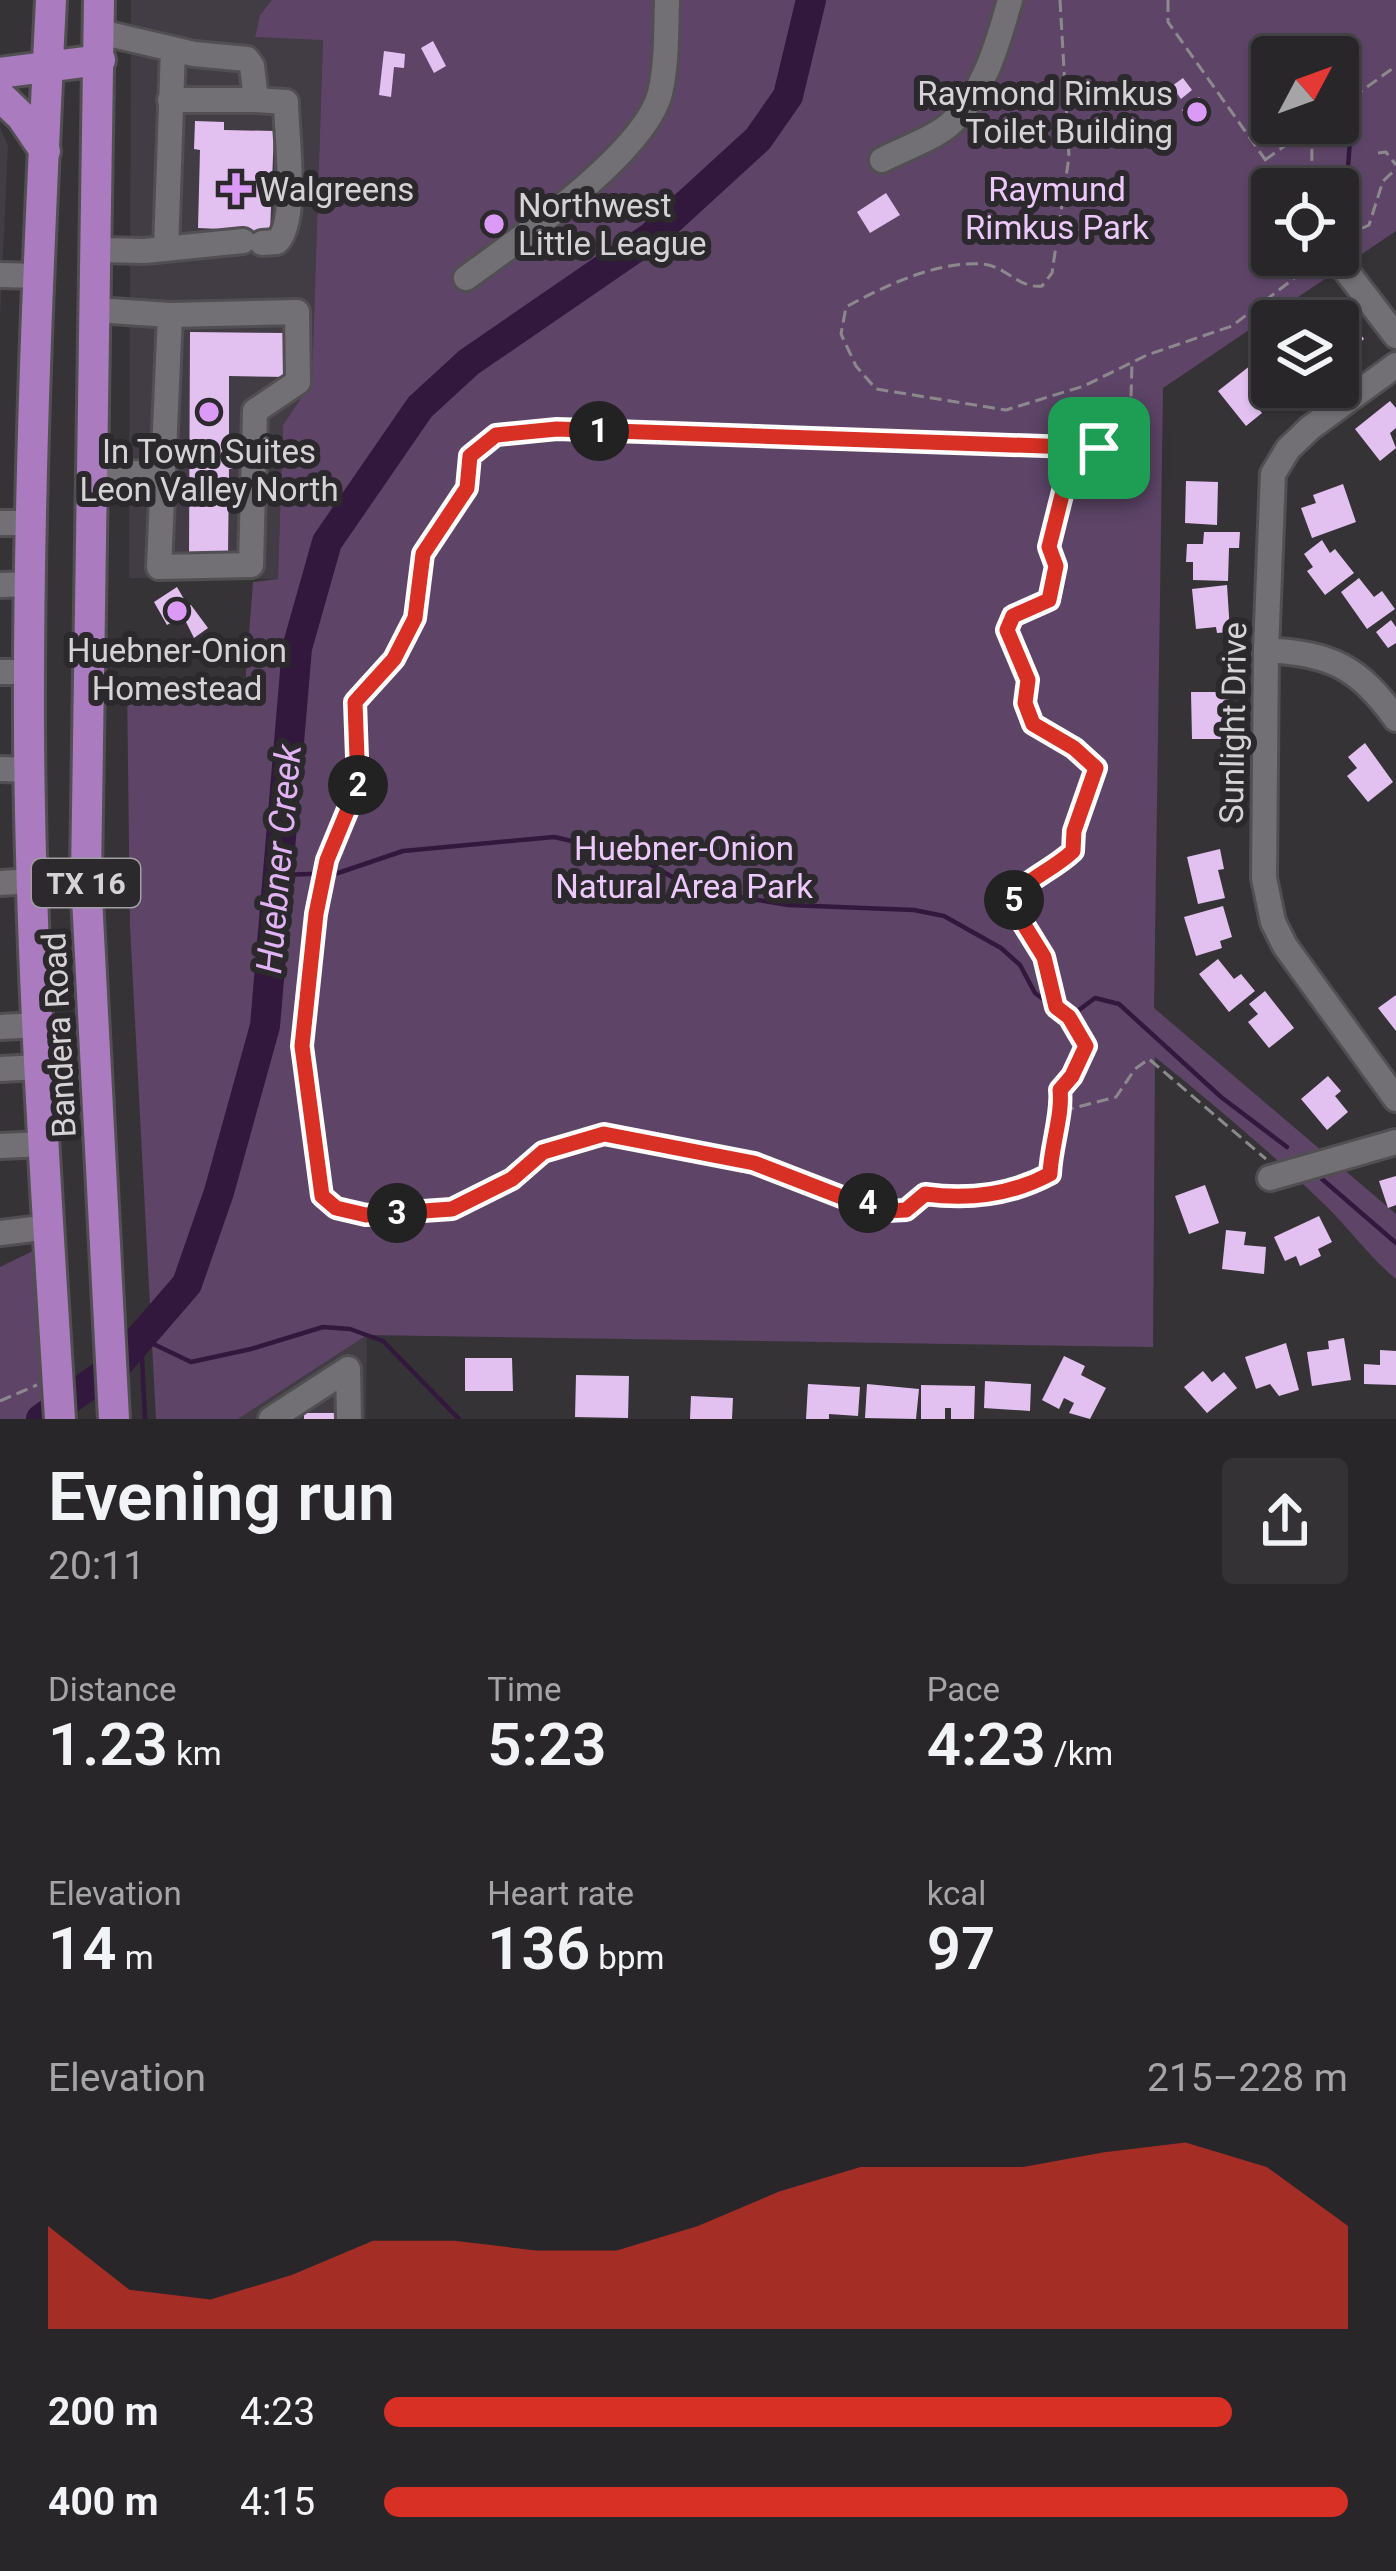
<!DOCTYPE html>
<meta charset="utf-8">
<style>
body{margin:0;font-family:Roboto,sans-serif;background:#343235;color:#f1f3f6;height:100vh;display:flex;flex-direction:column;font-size:45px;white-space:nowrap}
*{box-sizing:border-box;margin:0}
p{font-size:39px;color:#a5a5a8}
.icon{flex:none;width:66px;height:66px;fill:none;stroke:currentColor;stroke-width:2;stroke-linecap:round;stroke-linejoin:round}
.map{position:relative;height:1419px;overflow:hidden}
.details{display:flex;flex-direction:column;background:#282629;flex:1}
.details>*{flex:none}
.needle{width:78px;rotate:49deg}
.buttons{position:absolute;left:1251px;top:36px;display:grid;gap:24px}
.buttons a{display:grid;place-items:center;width:108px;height:108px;border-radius:12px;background:#282629;box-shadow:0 3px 9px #0004,0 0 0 3px #444346;font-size:60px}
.pin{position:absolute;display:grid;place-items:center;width:102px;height:102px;color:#fff;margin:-51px;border-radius:24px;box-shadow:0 6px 18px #0006}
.km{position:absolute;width:60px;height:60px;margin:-30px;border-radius:50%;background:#222;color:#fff;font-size:33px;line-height:60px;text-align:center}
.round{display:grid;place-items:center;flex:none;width:126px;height:126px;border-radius:12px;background:#343235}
.headline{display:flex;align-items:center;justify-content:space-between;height:204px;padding:0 48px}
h1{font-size:66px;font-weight:600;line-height:90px}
.figures{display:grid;grid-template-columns:repeat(3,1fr);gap:18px;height:204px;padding:12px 48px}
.figures div{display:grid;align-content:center}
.figures b{font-size:60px;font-weight:600}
.figures small{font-size:33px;font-weight:400}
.figures p{font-size:33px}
.chart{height:336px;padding:24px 48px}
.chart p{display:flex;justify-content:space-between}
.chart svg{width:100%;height:216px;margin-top:12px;fill:#d93025;opacity:.7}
ul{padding:0 48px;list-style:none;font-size:39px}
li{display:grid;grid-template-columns:192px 144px 1fr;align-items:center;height:90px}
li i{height:30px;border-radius:15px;background:#d93025}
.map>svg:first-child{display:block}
</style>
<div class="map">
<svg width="1396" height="1419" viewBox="0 0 1396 1419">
<rect width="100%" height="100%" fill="#363337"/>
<path fill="#423c45" d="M 131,0 L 272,0 L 260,15 L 255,37 L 323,39 L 312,383 L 283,425 L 278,579 L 129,578 Z
M 0,127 L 8,146 L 0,320 Z
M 367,1335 L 366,1419 L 238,1419 Z"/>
<path fill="#5e4568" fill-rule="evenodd" d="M 272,0 L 1396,0 L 1396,231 L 1163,388 L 1154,1008 L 1396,1214 L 1396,1279 C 1369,1257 1350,1229 1325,1205 C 1271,1152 1214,1105 1155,1057 L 1153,1347 L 367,1335 L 238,1419 L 156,1419 L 130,926 L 127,682 L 245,688 L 253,582 L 278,579 L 283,425 L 312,382 L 323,40 L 255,37 L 260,15 ZM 1272,57 L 1338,57 L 1338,123 L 1272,123 ZM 1272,189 L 1338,189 L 1338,255 L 1272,255 Z
M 35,1250 L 44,1419 L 0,1419 L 0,1267 Z"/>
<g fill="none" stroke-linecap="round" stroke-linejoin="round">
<path stroke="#33183d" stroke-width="4.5" d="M 1353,260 L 1354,234 L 1347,182 L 1353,97
M 280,875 L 338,873 L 403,851 L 554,837 L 634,855 L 693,889 L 788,905 L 914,910 L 944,916 L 1001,948 L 1020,965 L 1035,993 L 1060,1012 L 1079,1010 L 1095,998 L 1119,1004 L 1221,1097 L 1287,1147
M 1322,1179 L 1396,1243
M 145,1419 L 141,1338 L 191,1362 L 251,1349 L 323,1327 L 350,1329 L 383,1341 L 459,1419"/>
<path stroke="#33183d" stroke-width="30" d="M 41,1419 L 117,1365 L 187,1284 L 219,1192 L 265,1026 L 297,648 L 327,542 L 420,407 L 469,362 L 651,237 L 758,139 L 788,96 L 811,0"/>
</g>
<path fill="#e2c1f0" d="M 433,41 L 446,66 L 434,73 L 421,48 Z
M 384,51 L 405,54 L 404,68 L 394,67 L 391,97 L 379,95 Z
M 1183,78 L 1192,90 L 1181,99 L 1172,86 Z
M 1199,97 L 1211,114 L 1194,126 L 1182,110 Z
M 195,121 L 224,122 L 224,130 L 274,131 L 270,232 L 262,252 L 242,251 L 243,230 L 198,228 L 200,150 L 194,149 Z
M 886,193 L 900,215 L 870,233 L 857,212 Z
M 1335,301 L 1364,339 L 1348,352 L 1338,339 L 1338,321 L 1320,321 L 1329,314 L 1324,309 Z
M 190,332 L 288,333 L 288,377 L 229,376 L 229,446 L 233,446 L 233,469 L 229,469 L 228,555 L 189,555 Z
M 1251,365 L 1266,383 L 1249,397 L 1262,413 L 1246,426 L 1218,391 Z
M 1390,401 L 1396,408 L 1396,428 L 1390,433 L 1396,448 L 1380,461 L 1355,429 Z
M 1186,481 L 1218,482 L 1217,525 L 1185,523 Z
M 1343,484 L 1356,522 L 1312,538 L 1301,508 L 1316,503 L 1313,495 Z
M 1204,532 L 1240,532 L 1239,548 L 1229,548 L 1228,581 L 1193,580 L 1193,562 L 1186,562 L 1187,544 L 1203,544 Z
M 1322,540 L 1330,553 L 1335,549 L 1354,573 L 1325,595 L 1307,571 L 1313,567 L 1304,554 Z
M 1359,578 L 1374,597 L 1382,591 L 1395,609 L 1367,629 L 1341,592 Z
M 1227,585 L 1230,632 L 1217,633 L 1216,627 L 1196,629 L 1192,589 Z
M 177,587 L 188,606 L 191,605 L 208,628 L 194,638 L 183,616 L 167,625 L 154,602 Z
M 1391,620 L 1396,627 L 1396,643 L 1388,648 L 1376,632 Z
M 1191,692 L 1229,692 L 1229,739 L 1192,739 Z
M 1365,743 L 1393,782 L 1368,802 L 1347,776 L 1357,768 L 1348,757 Z
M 1220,849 L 1224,869 L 1218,870 L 1225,898 L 1198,904 L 1187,857 Z
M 1223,906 L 1232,937 L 1220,941 L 1222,948 L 1196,956 L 1184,917 Z
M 1218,959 L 1234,979 L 1241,974 L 1255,991 L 1229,1012 L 1199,974 Z
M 1265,991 L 1294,1028 L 1269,1048 L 1248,1022 L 1258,1014 L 1249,1004 Z
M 1396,995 L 1396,1031 L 1378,1008 Z
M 1328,1076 L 1341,1091 L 1335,1096 L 1348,1112 L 1327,1130 L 1301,1099 Z
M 1396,1176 L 1396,1205 L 1388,1208 L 1379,1181 Z
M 1205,1185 L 1219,1223 L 1189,1234 L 1175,1196 Z
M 1319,1216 L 1332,1242 L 1318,1249 L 1321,1256 L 1300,1266 L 1296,1256 L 1285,1261 L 1274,1237 Z
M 1226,1230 L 1246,1232 L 1244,1245 L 1266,1247 L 1264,1274 L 1222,1269 Z
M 1344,1338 L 1351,1380 L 1312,1386 L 1307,1352 L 1329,1349 L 1328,1341 Z
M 1286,1343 L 1299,1390 L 1279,1396 L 1270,1384 L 1256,1389 L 1245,1357 Z
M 1380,1350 L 1396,1351 L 1396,1385 L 1364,1384 L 1364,1364 L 1380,1365 Z
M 1064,1356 L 1085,1366 L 1081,1375 L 1106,1388 L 1090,1419 L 1069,1413 L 1074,1403 L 1064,1398 L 1059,1409 L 1042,1400 Z
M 465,1358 L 512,1358 L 513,1391 L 465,1391 Z
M 1203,1371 L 1212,1382 L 1224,1372 L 1237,1388 L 1207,1413 L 1184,1387 Z
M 576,1375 L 629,1376 L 628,1418 L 575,1417 Z
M 985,1381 L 1031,1384 L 1030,1411 L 984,1408 Z
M 808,1384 L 860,1387 L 858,1416 L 829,1414 L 829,1419 L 806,1419 Z
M 867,1384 L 919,1389 L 916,1419 L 865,1418 Z
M 921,1385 L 975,1386 L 974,1419 L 951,1419 L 951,1408 L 945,1408 L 945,1419 L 921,1419 Z
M 691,1396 L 733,1398 L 732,1419 L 690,1419 Z
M 304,1413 L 341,1413 L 341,1419 L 304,1419 Z"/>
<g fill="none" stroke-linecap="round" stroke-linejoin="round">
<defs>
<path id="minor" d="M 100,32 L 194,54 L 247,59 L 252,66 L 256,100 L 286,102 C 286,134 299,220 277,242 L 262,243
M 170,100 L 256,100
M 882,160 C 902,149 931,140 949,125 C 984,94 998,43 1010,0
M 166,249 L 173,49
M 97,250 L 145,251 L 243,241
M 1334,255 L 1396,336
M 0,275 L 37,276
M 466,278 C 517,241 645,153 660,93 C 667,64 666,30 667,0
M 96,310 L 170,315 L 297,312 L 298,382 L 255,411 L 251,565 L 159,567 L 170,315
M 1396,365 L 1310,428 L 1288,449 L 1273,474 L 1266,650 L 1264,878 L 1273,922 L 1285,946 L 1396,1099
M 93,472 L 163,474
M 0,523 L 31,523
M 0,585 L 30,584
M 1266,650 C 1331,654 1358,666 1396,719
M 0,672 L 30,672
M 0,769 L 30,770
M 0,883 L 86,878
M 0,1027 L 38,1025
M 0,1069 L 40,1067
M 0,1146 L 44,1144
M 1270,1178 L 1396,1142
M 0,1233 L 49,1227
M 271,1419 L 348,1369 L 349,1419"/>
<path id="major" d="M 51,0 C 39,243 28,485 29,728 C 30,958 46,1189 60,1419
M 99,0 L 86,878 L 114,1419
M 0,73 L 100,60
M 0,96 L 22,117 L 45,151"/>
</defs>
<use href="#minor" stroke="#514f52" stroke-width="30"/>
<use href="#major" stroke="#514f52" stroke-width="36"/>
<path stroke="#8c898d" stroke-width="3" stroke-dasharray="12 6" stroke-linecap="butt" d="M 1060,0 L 1069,157 L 1052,273 L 1042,286 C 1018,289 1005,265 982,264 C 937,261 884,286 846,307 L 841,334 L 856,366 L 876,389 L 1006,410 L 1084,386 L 1147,355 L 1232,326 L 1314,263
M 1168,0 L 1168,22 L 1286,189
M 1338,108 L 1396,66
M 1309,131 C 1315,151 1309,169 1314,189
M 1378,153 L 1386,152 L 1396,165
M 1265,160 L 1317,123
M 1346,236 L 1369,225 L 1383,181 L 1396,169
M 1099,448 L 557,429 L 496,435 L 470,456 L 467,488 L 423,554 L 415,618 L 394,659 L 355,702 L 358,785 L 327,860 L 317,914 L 302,1046 L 322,1196 L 336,1208 L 366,1215 L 452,1209 L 512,1179 L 543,1152 L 604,1134 L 754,1163 L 852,1201 L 876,1204 L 886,1211 L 906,1210 L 925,1194 C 969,1200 1011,1195 1050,1174 L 1051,1137 L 1062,1107 L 1060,1091 L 1073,1076 L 1086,1046 L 1069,1017 L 1056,1007 L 1044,957 L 1018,915 L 1013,896 C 1031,877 1054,870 1073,851 L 1074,831 L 1096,768 L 1074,747 L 1033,724 L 1025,703 L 1028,681 L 1007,630 L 1013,617 L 1049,600 L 1056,566 L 1049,547 L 1067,474 L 1120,432 L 1131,398 L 1132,362
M 1062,1111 L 1116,1097 L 1135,1069 L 1149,1059 L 1266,1159
M 0,1401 L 37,1385"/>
<use href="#minor" stroke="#737075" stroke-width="24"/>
<use href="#major" stroke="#aa7bbe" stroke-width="30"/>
</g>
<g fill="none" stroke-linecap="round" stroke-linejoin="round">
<defs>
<path id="route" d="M 557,429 L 1099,448 L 1067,475 L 1049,547 L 1056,566 L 1049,600 L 1013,616 L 1007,630 L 1028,680 L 1025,703 L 1033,724 L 1074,748 L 1096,768 L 1074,831 L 1073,851 C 1054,869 1031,877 1013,896 L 1018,915 L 1044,957 L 1056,1007 L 1069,1017 L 1086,1046 L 1072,1076 L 1060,1090 C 1063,1114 1051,1146 1050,1174 C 1011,1195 969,1200 925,1194 L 906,1210 L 886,1211 L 876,1204 L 852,1201 L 754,1163 L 604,1134 L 543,1152 L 512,1179 L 452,1209 L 366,1215 L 336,1208 L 322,1196 L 302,1046 L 316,914 L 327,860 L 358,785 L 355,702 L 394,659 L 415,618 L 423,554 L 467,488 L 470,456 L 496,435 Z"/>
</defs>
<use href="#route" stroke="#fff" stroke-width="24"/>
<use href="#route" stroke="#d93025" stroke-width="15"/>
</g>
<g fill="#db9af6" stroke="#2c292d" stroke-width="4.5">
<circle cx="1197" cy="112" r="12"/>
<path d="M230 171h12v12h12v12h-12v12h-12v-12h-12v-12h12z"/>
<circle cx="494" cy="224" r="12"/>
<circle cx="209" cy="412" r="12"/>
<circle cx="177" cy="611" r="12"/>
</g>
<g text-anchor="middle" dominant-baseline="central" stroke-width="12" stroke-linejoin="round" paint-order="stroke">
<rect fill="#2c292d" stroke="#a2a0a3" stroke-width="3" x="32" y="859" width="108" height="48" rx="9"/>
<g font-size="30" font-weight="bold" fill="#d5d3d6">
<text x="86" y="883">TX 16</text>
</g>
<g font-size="33" fill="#d5d3d6" stroke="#2c292d" text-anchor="start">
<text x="1173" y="93" text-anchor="end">Raymond Rimkus<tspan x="1173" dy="38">Toilet Building</tspan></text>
<text x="260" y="189">Walgreens</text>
<text x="518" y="205">Northwest<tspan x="518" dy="38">Little League</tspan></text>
<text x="209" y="451" text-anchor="middle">In Town Suites<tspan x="209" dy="38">Leon Valley North</tspan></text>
<text x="177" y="650" text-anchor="middle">Huebner-Onion<tspan x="177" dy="38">Homestead</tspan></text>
</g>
<g font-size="33" fill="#edc8fd" stroke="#2c292d">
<text x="1057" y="189">Raymund<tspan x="1057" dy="38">Rimkus Park</tspan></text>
<text x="684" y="848">Huebner-Onion<tspan x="684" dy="38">Natural Area Park</tspan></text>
</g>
<g font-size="33" fill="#d5d3d6" stroke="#2c292d">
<text transform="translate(1233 723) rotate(-89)">Sunlight Drive</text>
<text transform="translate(59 1035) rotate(-93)">Bandera Road</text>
</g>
<g font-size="36" font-style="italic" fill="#e1b3f5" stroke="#2c292d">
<text transform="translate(279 859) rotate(-85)">Huebner Creek</text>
</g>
</g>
</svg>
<div class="buttons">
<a><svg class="needle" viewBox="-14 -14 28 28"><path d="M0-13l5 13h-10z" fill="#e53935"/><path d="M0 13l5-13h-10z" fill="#a5a5a8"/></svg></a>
<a><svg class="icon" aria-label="locate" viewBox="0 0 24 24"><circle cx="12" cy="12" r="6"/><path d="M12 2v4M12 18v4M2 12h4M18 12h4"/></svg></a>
<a><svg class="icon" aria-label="layers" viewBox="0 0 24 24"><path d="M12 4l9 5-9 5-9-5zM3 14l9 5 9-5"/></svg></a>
</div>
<div class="pin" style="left:1099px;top:448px;background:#1e9e55"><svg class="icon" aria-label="arrive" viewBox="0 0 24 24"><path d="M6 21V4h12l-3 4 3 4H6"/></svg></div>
<b class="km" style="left:599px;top:431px">1</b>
<b class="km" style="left:358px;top:785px">2</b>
<b class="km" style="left:397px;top:1213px">3</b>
<b class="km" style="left:868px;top:1203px">4</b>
<b class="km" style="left:1014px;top:900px">5</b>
</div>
<section class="details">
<div class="headline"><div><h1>Evening run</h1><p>20:11</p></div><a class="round"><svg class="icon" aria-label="share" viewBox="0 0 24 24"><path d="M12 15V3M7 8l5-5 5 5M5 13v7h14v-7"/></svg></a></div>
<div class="figures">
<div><p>Distance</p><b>1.23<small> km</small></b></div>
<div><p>Time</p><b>5:23</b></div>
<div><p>Pace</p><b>4:23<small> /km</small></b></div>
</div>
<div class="figures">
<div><p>Elevation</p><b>14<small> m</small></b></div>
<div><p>Heart rate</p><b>136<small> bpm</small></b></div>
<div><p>kcal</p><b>97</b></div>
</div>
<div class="chart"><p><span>Elevation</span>215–228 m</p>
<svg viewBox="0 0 160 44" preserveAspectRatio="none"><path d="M0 44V23L10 36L20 38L30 33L40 26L50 26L60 28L70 28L80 23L90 16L100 11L110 11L120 11L130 8L140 6L150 11L160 23V44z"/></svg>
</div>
<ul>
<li><b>200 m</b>4:23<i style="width:88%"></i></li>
<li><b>400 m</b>4:15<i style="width:100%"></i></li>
</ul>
</section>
